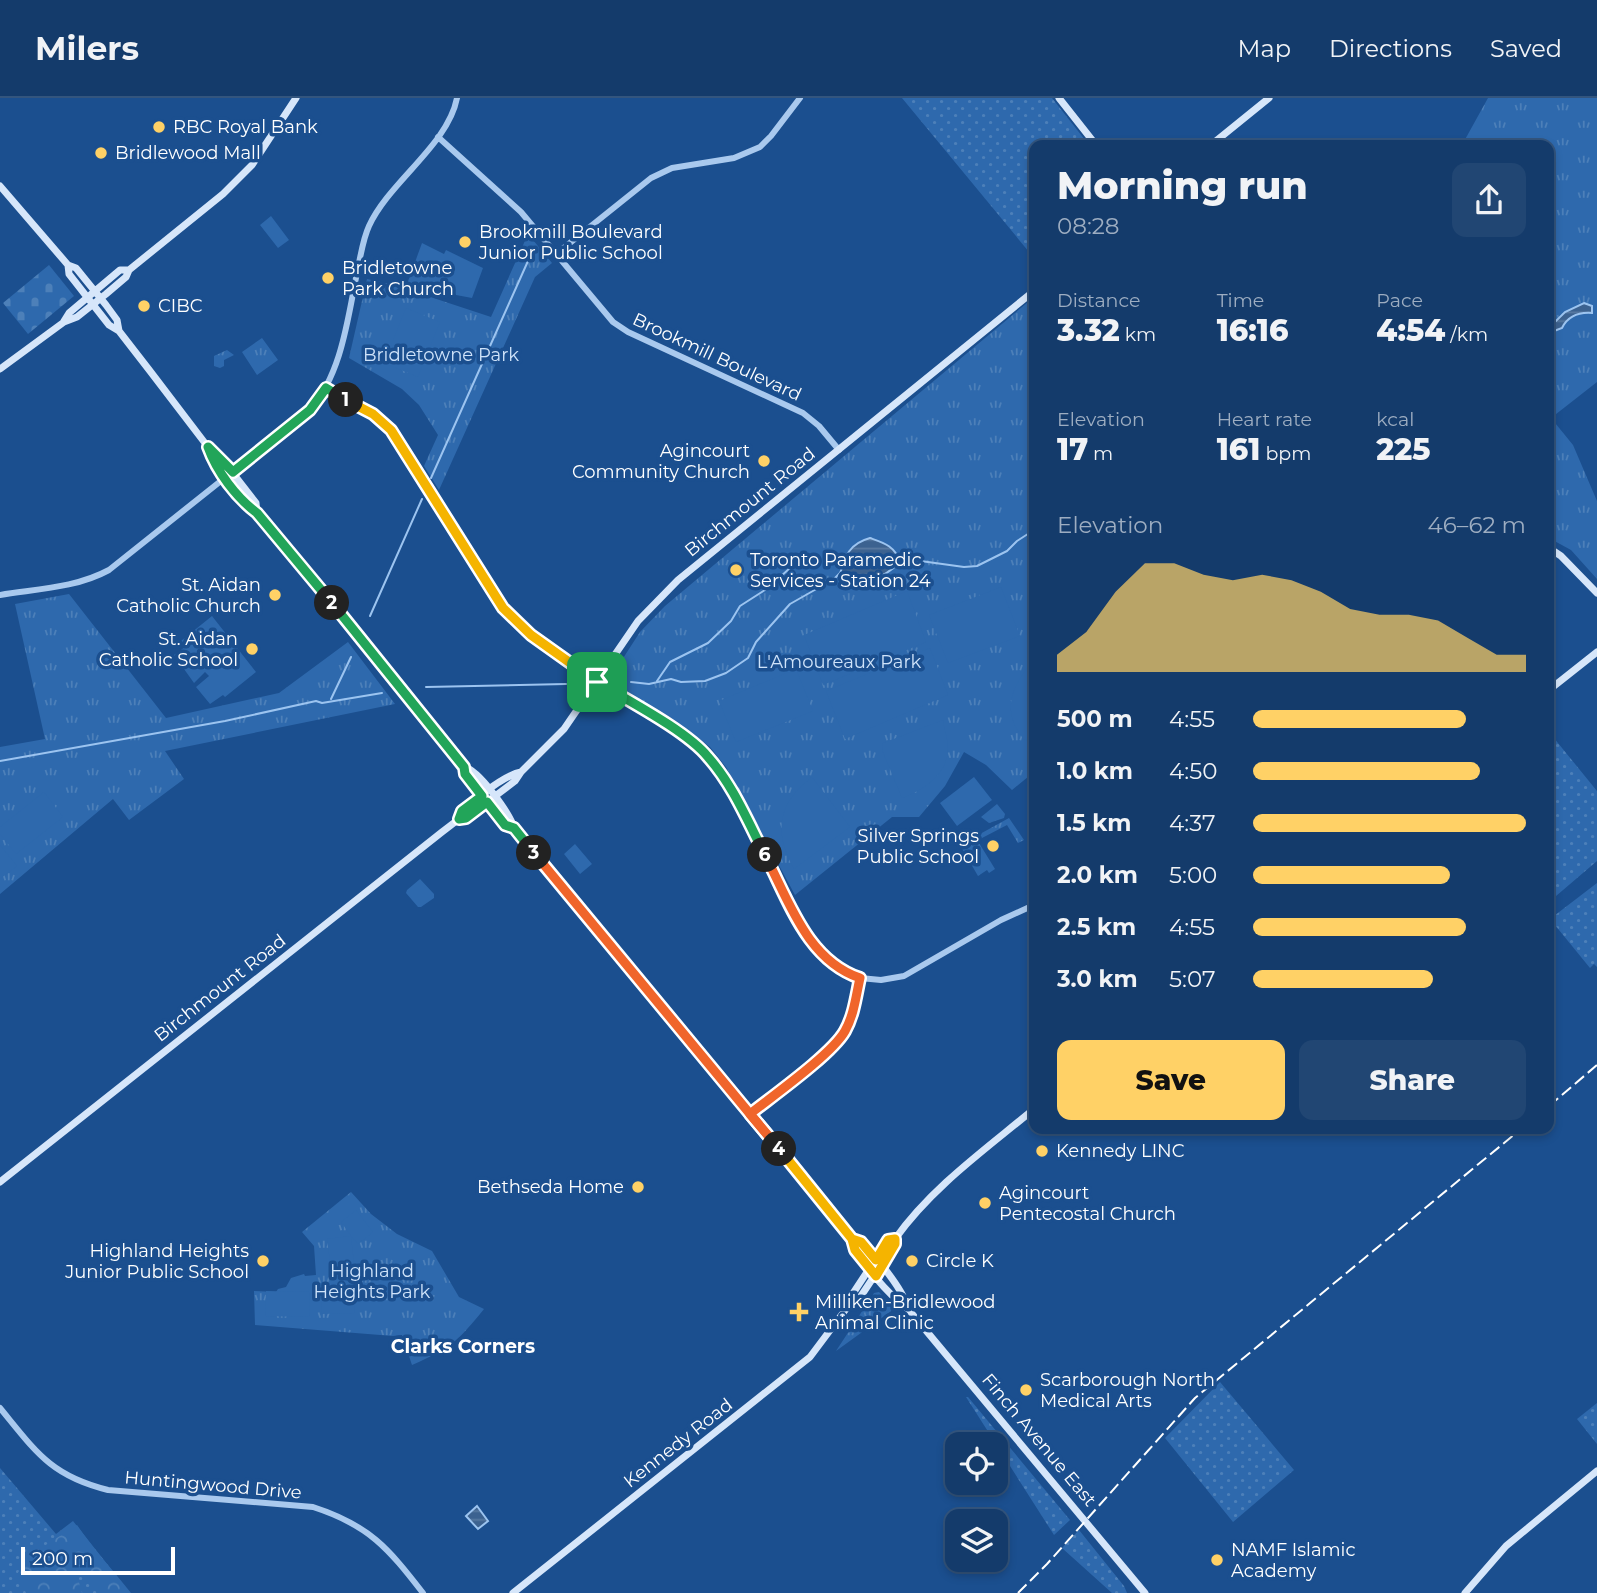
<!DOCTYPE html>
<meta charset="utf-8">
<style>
body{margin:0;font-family:Montserrat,sans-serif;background:#214673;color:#f1f3f6;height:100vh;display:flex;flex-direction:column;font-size:26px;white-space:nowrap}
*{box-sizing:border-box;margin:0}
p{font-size:23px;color:#9dadc1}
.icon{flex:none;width:38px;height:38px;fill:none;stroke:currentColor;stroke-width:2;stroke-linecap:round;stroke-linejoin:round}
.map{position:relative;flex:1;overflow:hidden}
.side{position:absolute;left:1029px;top:42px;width:525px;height:994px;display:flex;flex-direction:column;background:#143b6b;border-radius:14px;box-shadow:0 4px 10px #0003,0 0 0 2px #33557e}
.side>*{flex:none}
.fabs{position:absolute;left:945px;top:1334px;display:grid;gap:14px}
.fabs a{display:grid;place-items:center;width:63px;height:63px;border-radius:14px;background:#143b6b;box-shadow:0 4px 10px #0003,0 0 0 2px #33557e;font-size:35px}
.scale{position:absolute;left:21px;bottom:18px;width:154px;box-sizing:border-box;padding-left:7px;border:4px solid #fff;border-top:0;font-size:19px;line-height:24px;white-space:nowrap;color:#fff;-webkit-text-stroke:5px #1b4f8f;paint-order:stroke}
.pin{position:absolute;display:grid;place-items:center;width:60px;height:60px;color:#fff;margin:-30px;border-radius:14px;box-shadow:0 4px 10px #0006}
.km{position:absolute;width:35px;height:35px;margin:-18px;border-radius:50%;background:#222;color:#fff;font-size:19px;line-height:35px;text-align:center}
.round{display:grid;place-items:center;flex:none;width:74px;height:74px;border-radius:14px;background:#214673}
.headline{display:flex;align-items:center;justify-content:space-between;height:119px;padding:0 28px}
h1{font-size:38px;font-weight:800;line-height:52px}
.stats{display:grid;grid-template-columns:repeat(3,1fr);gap:10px;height:119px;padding:7px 28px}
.stats div{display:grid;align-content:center}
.stats b{font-size:30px;font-weight:800}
.stats small{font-size:19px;font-weight:400}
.stats p{font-size:19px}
.chart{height:196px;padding:14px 28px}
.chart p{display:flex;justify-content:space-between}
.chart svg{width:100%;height:126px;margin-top:7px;fill:#ffd166;opacity:.7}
.cta{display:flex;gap:14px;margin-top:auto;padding:14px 28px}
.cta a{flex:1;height:80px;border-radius:14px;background:#ffd166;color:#111;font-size:28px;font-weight:800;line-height:80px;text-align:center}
.cta a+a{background:#214673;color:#f1f3f6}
ul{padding:0 28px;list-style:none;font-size:23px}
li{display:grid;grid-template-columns:112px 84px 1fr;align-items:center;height:52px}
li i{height:18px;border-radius:9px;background:#ffd166}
header{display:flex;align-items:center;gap:42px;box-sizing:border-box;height:98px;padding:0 35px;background:#143b6b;border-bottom:2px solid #33557e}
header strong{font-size:33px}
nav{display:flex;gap:38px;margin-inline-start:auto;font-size:24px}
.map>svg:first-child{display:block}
</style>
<header>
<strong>Milers</strong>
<nav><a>Map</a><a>Directions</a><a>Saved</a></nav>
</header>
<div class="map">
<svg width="1597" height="1495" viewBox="0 0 1597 1495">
<defs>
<pattern id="grass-dots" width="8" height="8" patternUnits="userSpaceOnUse" patternTransform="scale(1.75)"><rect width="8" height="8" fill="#2e69ad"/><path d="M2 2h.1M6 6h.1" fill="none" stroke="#4d80b9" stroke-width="1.8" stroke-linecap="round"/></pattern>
<pattern id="forest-crowns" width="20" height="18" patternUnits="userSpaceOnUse" patternTransform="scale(1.75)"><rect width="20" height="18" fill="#2e69ad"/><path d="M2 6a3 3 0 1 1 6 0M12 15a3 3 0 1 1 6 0" fill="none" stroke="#4d80b9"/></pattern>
<pattern id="cemetery-stones" width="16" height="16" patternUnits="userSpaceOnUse" patternTransform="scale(1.75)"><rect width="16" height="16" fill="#2e69ad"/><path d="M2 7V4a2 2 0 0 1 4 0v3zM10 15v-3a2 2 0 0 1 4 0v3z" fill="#4d80b9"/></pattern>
<pattern id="park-tufts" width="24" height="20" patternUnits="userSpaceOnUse" patternTransform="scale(1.75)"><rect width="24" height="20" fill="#2e69ad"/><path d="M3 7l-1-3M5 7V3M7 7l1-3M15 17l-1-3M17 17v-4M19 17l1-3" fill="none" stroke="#4d80b9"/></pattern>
<pattern id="water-rules" width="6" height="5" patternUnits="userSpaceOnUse" patternTransform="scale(1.75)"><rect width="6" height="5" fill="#3c6290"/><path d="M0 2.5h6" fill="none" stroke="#597aa1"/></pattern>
</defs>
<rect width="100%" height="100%" fill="#1b4f8f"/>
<path fill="url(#grass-dots)" d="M 902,0 L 1052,0 L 1089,47 L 1034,47 L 1034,160 Z
M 1549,634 L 1597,693 L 1597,763 L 1549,804 Z
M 1597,785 L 1597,869 L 1594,866 L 1590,870 L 1550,821 Z
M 1220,1284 L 1294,1372 L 1233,1424 L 1165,1340 Z
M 966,1299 L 968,1299 L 1070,1422 L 1054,1437 Z
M 1597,1305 L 1597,1346 L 1577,1321 Z
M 0,1370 L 56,1436 L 73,1423 L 130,1495 L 0,1495 Z
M 1079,1432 L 1124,1488 L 1127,1495 L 1112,1495 L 1062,1450 Z"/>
<path fill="url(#forest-crowns)" d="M 77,1427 C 93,1451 113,1472 131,1495 L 98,1495 L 82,1465 L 75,1470 L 82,1495 L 26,1495 L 22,1485 L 15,1480 L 27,1459 Z"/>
<path fill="url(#cemetery-stones)" d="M 49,167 L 74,198 L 28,236 L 3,205 Z"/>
<path fill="url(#park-tufts)" d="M 1488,0 L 1597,0 L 1597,284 L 1551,320 L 1573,347 L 1597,403 L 1597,481 L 1571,452 L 1549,440 L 1549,47 L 1462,47 Z
M 528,136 L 552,165 L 535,179 L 439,392 L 424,368 L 438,337 L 419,307 L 402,291 L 349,260 L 367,181 L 394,187 L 491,219 Z
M 1034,199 L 1034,674 L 1012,692 L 986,667 L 964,654 L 945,688 L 919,719 L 892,719 L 795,797 L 726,669 L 710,649 L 685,630 L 609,582 L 640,534 L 665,508 Z
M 262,240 L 278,262 L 257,277 L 242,254 Z
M 227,252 L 234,257 L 224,262 L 224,268 L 220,270 L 214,268 L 214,258 Z
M 69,496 L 166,620 L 279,595 L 348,544 L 395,606 L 165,653 L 184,681 L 129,722 L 113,701 L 0,796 L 0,649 L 45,641 L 15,506 Z
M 997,706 L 1005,716 L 1004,720 L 989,725 L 981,719 Z
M 1009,720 L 1024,742 L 1018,745 L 1007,727 L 982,740 L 979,745 L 995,771 L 989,775 L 987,772 L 978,778 L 960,747 Z
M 351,1094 L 371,1116 L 397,1136 L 432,1153 L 459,1199 L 484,1211 C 457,1244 451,1250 412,1267 L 402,1237 L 393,1238 L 255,1227 L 254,1193 L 276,1194 L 278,1191 L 286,1189 L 291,1180 L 304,1176 L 305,1178 L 316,1177 L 314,1148 L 302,1134 Z
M 879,1194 L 894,1211 L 836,1253 L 874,1195 Z"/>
<path fill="#2e69ad" d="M 271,118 L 289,142 L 278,150 L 260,127 Z
M 422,145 L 444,156 L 446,152 L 483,170 L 472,200 L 456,197 L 450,190 L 407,186 Z
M 406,210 L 440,224 L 418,279 L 384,265 Z
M 1001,489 L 1020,538 L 948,565 L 929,517 Z
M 907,493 L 926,544 L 823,587 L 804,537 Z
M 212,518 L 256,574 L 225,599 L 223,597 L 210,606 L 196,589 L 209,578 L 205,574 L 194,585 L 174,557 L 185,549 L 181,543 Z
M 930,550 L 948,597 L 845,641 L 826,593 Z
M 1031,565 L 1034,569 L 1034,637 L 1025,643 C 1002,614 1009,593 1031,565 Z
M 796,571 L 813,613 L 736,644 L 719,603 Z
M 943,622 C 944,631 948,641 948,650 C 948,676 924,692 902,700 L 882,652 L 883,645 Z
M 812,679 L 850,729 L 794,771 C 773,733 778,705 812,679 Z
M 974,679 L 992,702 L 957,728 L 940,705 Z
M 44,694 L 63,719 L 16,756 L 0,736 L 0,729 Z
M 575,746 L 592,766 L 580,776 L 564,756 Z
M 0,747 L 17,768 L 0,781 Z
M 420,781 L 434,796 L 434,800 L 421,809 L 418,809 L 406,795 L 407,792 Z
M 356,1112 L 373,1134 L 358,1146 L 351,1138 L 355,1175 L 332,1178 L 327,1141 L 351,1138 L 341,1124 Z
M 353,1185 L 355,1215 L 322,1216 L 321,1186 Z
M 266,1193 L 310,1194 L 309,1219 L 265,1218 Z"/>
<path fill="url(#water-rules)" stroke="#9cc4f0" stroke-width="2" d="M 1584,205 L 1592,208 L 1592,215 C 1578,214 1568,218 1562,230 L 1549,235 L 1549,227 L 1556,223 L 1565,214 Z
M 870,440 C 884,445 895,448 900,464 C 884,480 861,491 839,479 C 845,459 848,446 870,440 Z
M 477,1408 L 488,1423 L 478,1431 L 466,1418 Z"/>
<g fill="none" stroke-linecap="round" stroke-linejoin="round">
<path stroke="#9cc4f0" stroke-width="2" d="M 431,380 L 528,163
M 899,460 L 964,469 L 977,468 L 1007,453 L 1017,443 L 1034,432
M 370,518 L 422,401
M 657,583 L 670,564 L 708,545 L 731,523 L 740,508 L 768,490 L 801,460
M 631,584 L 649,586 L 671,581 L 681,584 L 705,583 L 726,575 L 748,560 L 756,544 L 790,506 L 834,481 L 841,474
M 426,589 L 566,586
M 331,601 L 351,559
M 0,663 L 225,623 L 316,603 L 322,605 L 382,595"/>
<path stroke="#a9c9ee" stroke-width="6" d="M 438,39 L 521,114 L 613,224 L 628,234 L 803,315 L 819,328 L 839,352
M 556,156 L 651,80 L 672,70 L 734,60 L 760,49 L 771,38 L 800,0
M 326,290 L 373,316 L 391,333 L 503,510 L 531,537 L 589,578 L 690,642 L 708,658 L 729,687 L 811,845 L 833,867 L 860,880 L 881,882 L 904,878 L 1001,822 L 1034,807
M 0,497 C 36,491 76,490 109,472 L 310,312 C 343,274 348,217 358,170 C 361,156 363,141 369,128 C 389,84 448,47 457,0
M 750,1016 C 774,996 832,957 845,933 C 854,917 856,898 860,880
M 0,1310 C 36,1354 51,1378 108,1392 L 313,1409 C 369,1427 388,1450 423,1495"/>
<path stroke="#d6e6fa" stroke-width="7" d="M 1059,0 L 1096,47
M 1211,47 L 1269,0
M 0,88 L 68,167 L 76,170 L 106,207 L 117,222 L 119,233 L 150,273 L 208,349 L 221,360 L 256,405 L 257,415
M 68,167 L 69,176 L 109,227 L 119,233
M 64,223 L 69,215 L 120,172 L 129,172
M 0,271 L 64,224 L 77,219 L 106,196 L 126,179 L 129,172 L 223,96 L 252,67 L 296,0
M 208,349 C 217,373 236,400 257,415 L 464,669 L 465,676 L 505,727 L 514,730
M 1549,450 L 1561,458 L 1597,495
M 1549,592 L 1597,554
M 464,669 C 479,672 510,716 514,730 L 852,1141 C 857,1162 890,1198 908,1211 L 1145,1495
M 459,721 C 464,707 505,677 521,674
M 0,1084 L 442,734 L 459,721 L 466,720 L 515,683 L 521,674 L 564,631 L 638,523 L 678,482 L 1034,193
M 852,1141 C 870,1147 903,1192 908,1210
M 849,1207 L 855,1207 L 895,1147 L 895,1141 C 932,1089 986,1051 1034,1011
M 513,1495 L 810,1259 L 849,1207 L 848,1203 L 888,1142 L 895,1141
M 1465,1495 L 1506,1448 L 1597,1373"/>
<path stroke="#fff" stroke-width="2" stroke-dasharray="12 5" stroke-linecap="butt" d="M 1549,1008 L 1597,967
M 1018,1495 L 1047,1466 L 1195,1300 L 1521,1031"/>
</g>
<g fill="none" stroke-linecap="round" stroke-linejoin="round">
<defs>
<path id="split-1" d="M 346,302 L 373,316 L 391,332 L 503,510 L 531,537 L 597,584"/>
<path id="split-2" d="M 332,505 L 257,415 C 236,399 217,374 208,349 L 233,374 L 310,312 L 326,290 L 346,302"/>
<path id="split-3" d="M 332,505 L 464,669 L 465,676 L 482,698 L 462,713 L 459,721 L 466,720 L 487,704 L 505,727 L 514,730 L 534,755"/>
<path id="split-4" d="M 534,755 L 779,1051"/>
<path id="split-5" d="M 777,1048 L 852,1141 L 855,1152 L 876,1178 L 895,1146 L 895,1141 L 888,1142 L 876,1162 L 861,1144 L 852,1141 L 779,1051"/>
<path id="split-6" d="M 765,757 C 789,803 807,862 860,880 C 856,898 854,917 845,933 C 832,956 774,997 750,1016 L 777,1048"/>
<path id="split-7" d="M 597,584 C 627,602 687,633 708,659 C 733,687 748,724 765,757"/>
</defs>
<use href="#split-1" stroke="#fff" stroke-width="14"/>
<use href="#split-2" stroke="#fff" stroke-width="14"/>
<use href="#split-3" stroke="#fff" stroke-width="14"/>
<use href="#split-4" stroke="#fff" stroke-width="14"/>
<use href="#split-5" stroke="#fff" stroke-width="14"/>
<use href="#split-6" stroke="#fff" stroke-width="14"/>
<use href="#split-7" stroke="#fff" stroke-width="14"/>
<use href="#split-1" stroke="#f5b400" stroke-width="9"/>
<use href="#split-2" stroke="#22a559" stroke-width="9"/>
<use href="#split-3" stroke="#22a559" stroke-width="9"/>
<use href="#split-4" stroke="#f0652b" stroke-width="9"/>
<use href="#split-5" stroke="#f5b400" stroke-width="9"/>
<use href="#split-6" stroke="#f0652b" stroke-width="9"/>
<use href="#split-7" stroke="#22a559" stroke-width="9"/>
</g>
<g fill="#ffd166" stroke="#1b4f8f" stroke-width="2.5">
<circle cx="159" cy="29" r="7"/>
<circle cx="101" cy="55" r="7"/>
<circle cx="465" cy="144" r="7"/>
<circle cx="328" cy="180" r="7"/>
<circle cx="144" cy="208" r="7"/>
<circle cx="764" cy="363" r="7"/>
<circle cx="736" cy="472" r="7"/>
<circle cx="275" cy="497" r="7"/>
<circle cx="252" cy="551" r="7"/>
<circle cx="993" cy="748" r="7"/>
<circle cx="1042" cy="1053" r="7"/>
<circle cx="638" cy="1089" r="7"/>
<circle cx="985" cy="1105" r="7"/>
<circle cx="263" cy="1163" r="7"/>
<circle cx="912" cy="1163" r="7"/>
<path d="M795.5 1203.5h7v7h7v7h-7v7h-7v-7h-7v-7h7z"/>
<circle cx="1026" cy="1292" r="7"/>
<circle cx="1217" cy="1462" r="7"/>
</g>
<g text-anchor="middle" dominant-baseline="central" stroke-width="7" stroke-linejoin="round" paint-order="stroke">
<g font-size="18" fill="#fff" stroke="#1b4f8f" text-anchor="start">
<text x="173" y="29">RBC Royal Bank</text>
<text x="115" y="55">Bridlewood Mall</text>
<text x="479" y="134">Brookmill Boulevard<tspan x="479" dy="21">Junior Public School</tspan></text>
<text x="342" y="170">Bridletowne<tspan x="342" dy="21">Park Church</tspan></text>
<text x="158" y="208">CIBC</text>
<text x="750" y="353" text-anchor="end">Agincourt<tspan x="750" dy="21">Community Church</tspan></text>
<text x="750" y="462">Toronto Paramedic<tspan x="750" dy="21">Services - Station 24</tspan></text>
<text x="261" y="487" text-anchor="end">St. Aidan<tspan x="261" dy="21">Catholic Church</tspan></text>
<text x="238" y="541" text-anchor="end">St. Aidan<tspan x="238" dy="21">Catholic School</tspan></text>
<text x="979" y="738" text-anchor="end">Silver Springs<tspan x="979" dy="21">Public School</tspan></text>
<text x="1056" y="1053">Kennedy LINC</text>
<text x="624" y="1089" text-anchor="end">Bethseda Home</text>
<text x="999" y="1095">Agincourt<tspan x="999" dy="21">Pentecostal Church</tspan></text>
<text x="249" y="1153" text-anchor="end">Highland Heights<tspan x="249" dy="21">Junior Public School</tspan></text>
<text x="926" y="1163">Circle K</text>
<text x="815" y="1204">Milliken-Bridlewood<tspan x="815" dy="21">Animal Clinic</tspan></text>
<text x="1040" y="1282">Scarborough North<tspan x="1040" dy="21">Medical Arts</tspan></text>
<text x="1231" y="1452">NAMF Islamic<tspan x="1231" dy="21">Academy</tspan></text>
</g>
<g font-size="18" fill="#cfe3fa" stroke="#1b4f8f">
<text x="441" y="257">Bridletowne Park</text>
<text x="839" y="564">L'Amoureaux Park</text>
<text x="372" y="1173">Highland<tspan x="372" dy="21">Heights Park</tspan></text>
</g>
<g font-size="18" fill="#fff" stroke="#1b4f8f">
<text transform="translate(717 259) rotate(25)">Brookmill Boulevard</text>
<text transform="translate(750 404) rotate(-39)">Birchmount Road</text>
<text transform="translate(220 890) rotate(-38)">Birchmount Road</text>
<text transform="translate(1039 1342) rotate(50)">Finch Avenue East</text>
<text transform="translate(678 1345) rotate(-38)">Kennedy Road</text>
<text transform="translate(213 1387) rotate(5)">Huntingwood Drive</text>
</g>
<g font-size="19" font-weight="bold" fill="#fff" stroke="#1b4f8f">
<text x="463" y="1248">Clarks Corners</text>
</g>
</g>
</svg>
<div class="fabs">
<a><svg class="icon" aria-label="locate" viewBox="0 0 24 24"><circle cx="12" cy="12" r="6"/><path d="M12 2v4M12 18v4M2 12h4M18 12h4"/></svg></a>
<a><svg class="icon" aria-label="layers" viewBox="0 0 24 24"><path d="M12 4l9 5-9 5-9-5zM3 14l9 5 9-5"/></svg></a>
</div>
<div class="scale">200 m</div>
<div class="pin" style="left:597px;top:584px;background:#1e9e55"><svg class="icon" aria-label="arrive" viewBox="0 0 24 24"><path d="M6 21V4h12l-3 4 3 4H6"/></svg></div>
<b class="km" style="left:346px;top:302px">1</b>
<b class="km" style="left:332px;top:505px">2</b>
<b class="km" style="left:534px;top:755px">3</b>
<b class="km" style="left:779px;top:1051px">4</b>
<b class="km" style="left:765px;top:757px">6</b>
<section class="side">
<div class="headline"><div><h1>Morning run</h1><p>08:28</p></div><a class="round"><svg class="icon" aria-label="share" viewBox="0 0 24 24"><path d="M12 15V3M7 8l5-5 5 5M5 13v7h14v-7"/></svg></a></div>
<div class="stats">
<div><p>Distance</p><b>3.32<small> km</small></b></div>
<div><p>Time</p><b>16:16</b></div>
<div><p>Pace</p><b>4:54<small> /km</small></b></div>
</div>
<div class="stats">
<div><p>Elevation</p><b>17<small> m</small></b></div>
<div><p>Heart rate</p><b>161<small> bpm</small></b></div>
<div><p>kcal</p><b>225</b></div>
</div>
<div class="chart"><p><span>Elevation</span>46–62 m</p>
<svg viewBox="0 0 160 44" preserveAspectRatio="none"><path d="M0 44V38L10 30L20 16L30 6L40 6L50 10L60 12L70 10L80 12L90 16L100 22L110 24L120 24L130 26L140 32L150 38L160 38V44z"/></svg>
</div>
<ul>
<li><b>500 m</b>4:55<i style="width:78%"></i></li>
<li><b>1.0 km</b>4:50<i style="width:83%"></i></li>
<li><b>1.5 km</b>4:37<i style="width:100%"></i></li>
<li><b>2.0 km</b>5:00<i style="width:72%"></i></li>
<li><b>2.5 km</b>4:55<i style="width:78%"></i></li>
<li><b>3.0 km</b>5:07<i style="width:66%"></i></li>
</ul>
<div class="cta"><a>Save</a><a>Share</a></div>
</section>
</div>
